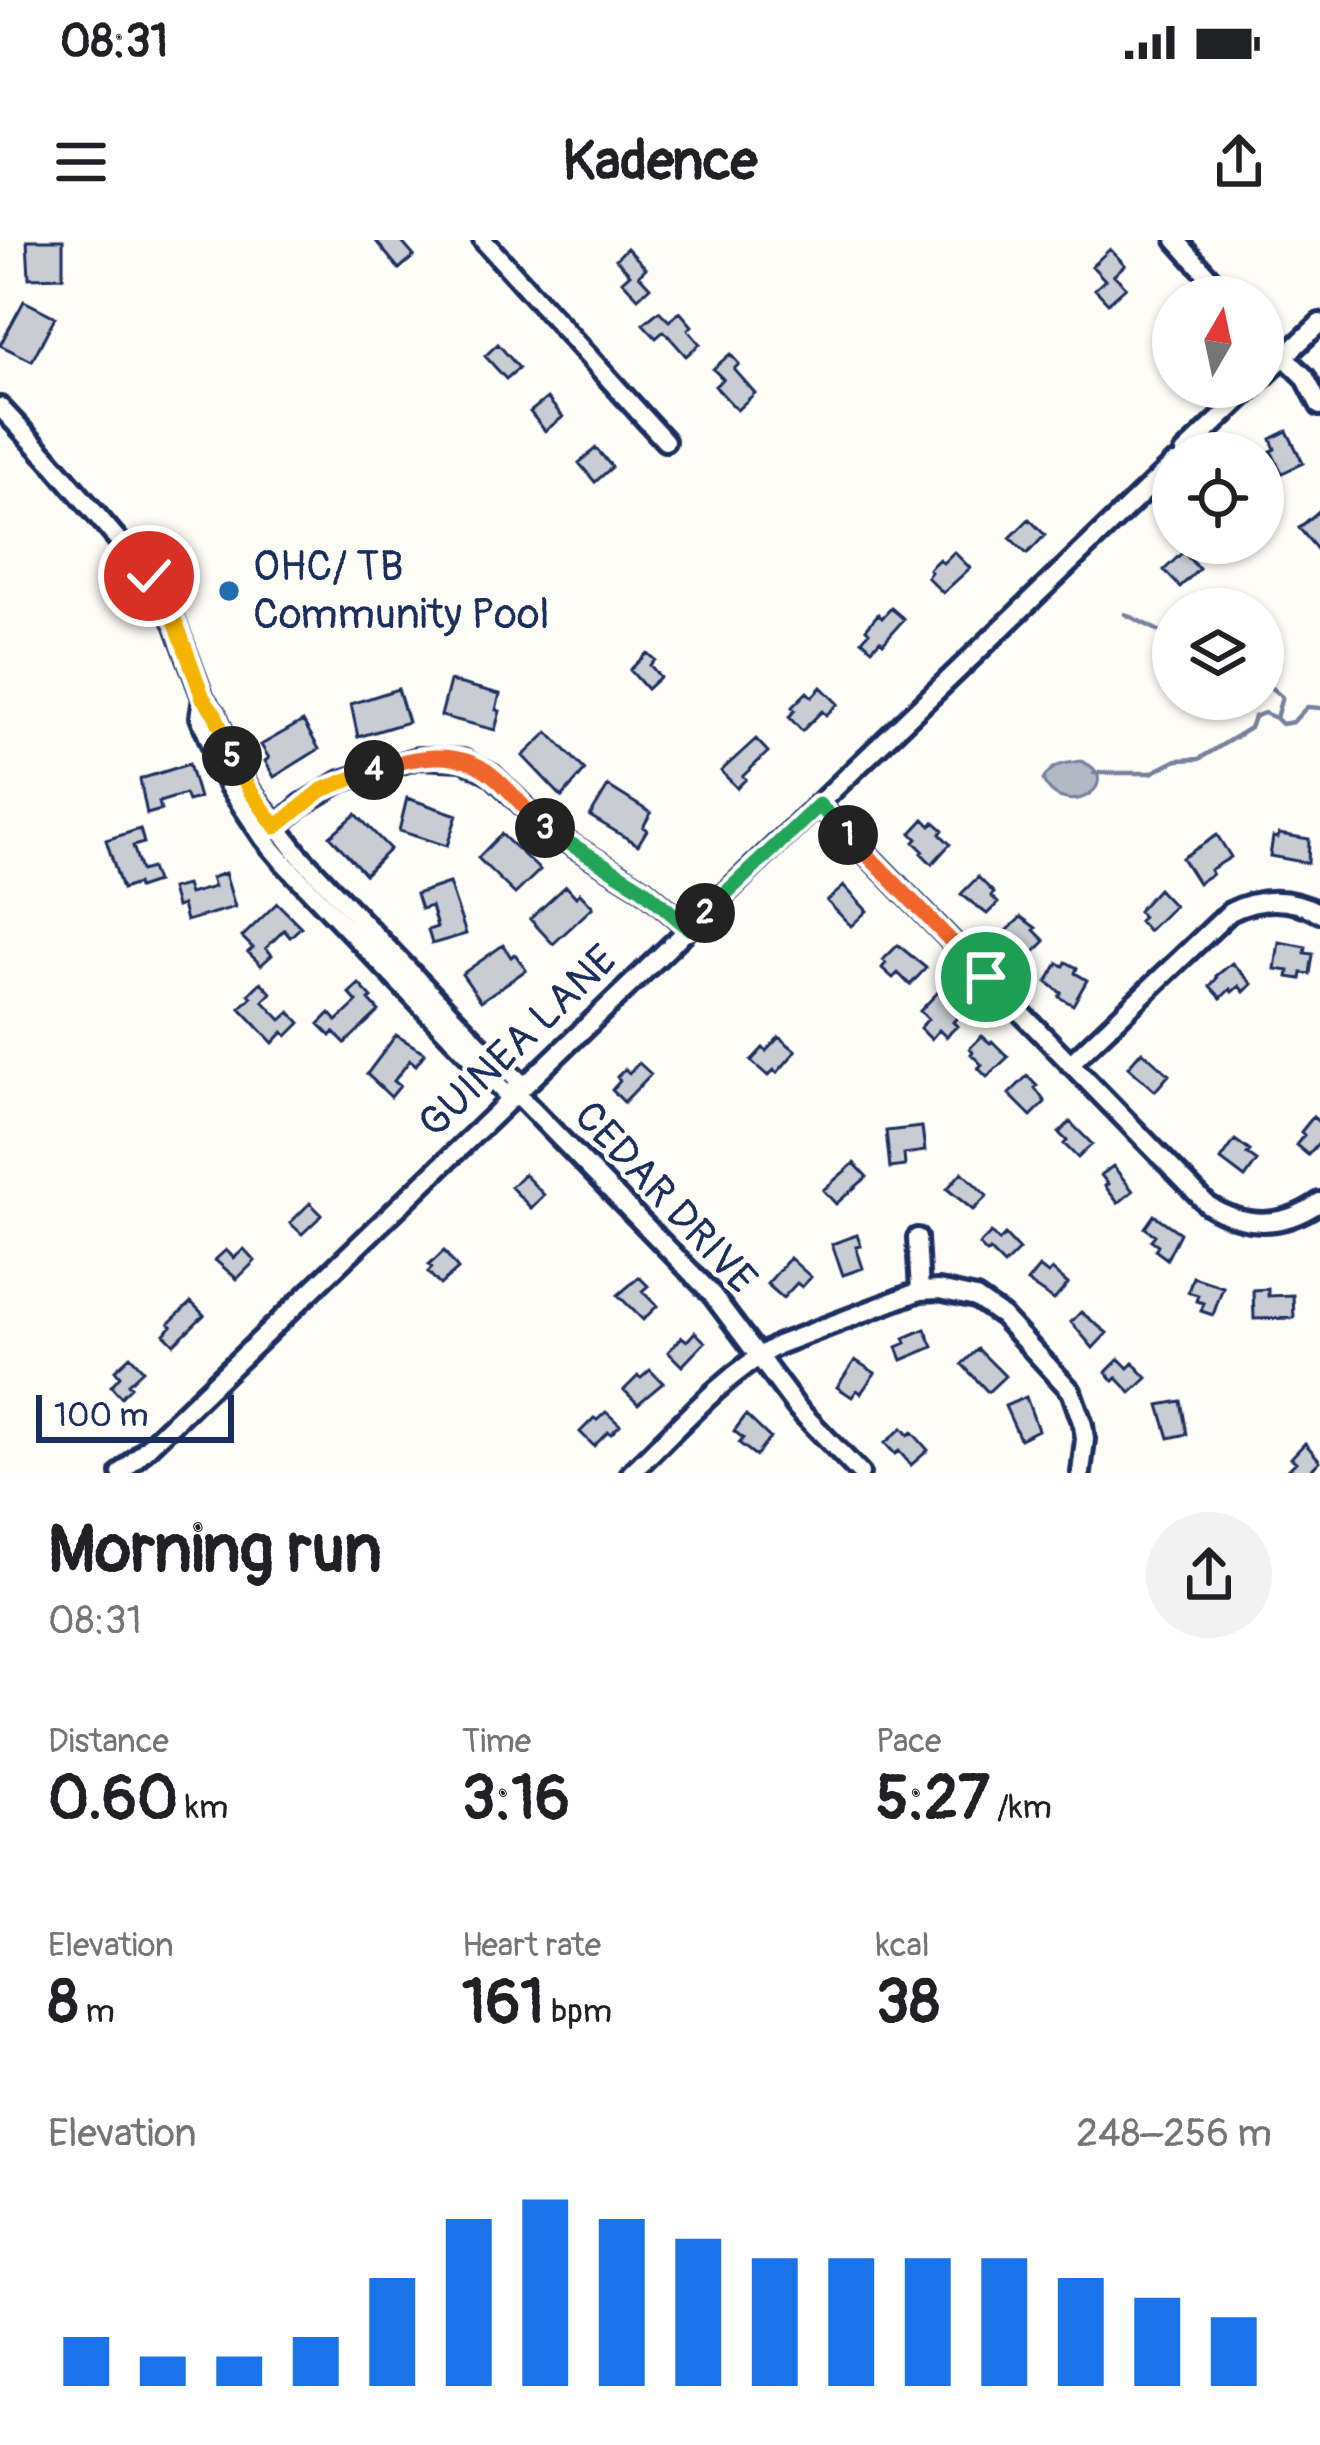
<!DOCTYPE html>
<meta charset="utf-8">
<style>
body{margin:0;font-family:Pangolin,sans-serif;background:#f2f2f2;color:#202124;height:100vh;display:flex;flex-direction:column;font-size:45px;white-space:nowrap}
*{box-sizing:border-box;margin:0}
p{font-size:39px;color:#757577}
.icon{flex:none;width:66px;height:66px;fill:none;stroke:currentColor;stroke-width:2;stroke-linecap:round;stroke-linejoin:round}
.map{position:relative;height:1233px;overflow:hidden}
.drawer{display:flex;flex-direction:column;background:#fff;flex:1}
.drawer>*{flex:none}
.needle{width:78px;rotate:9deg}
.buttons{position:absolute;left:1152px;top:36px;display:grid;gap:24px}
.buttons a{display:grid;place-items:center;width:132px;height:132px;border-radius:50%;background:#fff;box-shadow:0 3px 9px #0004;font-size:60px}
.scale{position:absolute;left:36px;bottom:30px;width:198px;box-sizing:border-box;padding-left:12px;border:6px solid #1b2f5e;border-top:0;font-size:33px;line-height:42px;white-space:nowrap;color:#1b2f5e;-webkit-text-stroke:9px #fdfcf7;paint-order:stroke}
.pin{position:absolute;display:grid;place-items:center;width:102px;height:102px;color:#fff;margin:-51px;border:6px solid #fff;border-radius:50%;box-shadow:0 3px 12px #0007}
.km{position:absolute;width:60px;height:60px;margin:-30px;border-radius:50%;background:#222;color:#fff;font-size:33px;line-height:60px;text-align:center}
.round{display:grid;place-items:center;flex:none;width:126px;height:126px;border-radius:63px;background:#f2f2f2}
.overview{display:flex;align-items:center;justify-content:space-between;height:204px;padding:0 48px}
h1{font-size:66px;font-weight:700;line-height:90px}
.figures{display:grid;grid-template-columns:repeat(3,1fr);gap:18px;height:204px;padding:12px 48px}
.figures div{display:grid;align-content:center}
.figures b{font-size:60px;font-weight:700}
.figures small{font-size:33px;font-weight:400}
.figures p{font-size:33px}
.chart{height:336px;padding:24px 48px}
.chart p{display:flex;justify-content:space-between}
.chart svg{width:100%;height:216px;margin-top:12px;stroke:#1a73e8;stroke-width:6}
.status{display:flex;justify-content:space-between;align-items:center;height:84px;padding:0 60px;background:#fff;direction:ltr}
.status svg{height:33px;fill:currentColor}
header{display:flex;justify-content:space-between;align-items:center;height:156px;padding:0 48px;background:#fff;font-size:54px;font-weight:700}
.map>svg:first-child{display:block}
</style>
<div class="status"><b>08:31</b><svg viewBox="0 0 49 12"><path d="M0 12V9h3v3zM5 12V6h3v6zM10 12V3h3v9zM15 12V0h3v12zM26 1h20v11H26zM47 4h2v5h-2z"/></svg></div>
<header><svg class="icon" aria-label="menu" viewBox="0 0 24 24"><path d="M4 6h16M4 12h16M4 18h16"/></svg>Kadence<svg class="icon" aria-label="share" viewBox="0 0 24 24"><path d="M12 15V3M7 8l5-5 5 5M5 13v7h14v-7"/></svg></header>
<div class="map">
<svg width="1320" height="1233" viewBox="0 0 1320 1233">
<rect width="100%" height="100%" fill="#fdfcf7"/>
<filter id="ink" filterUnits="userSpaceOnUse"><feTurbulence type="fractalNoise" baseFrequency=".00833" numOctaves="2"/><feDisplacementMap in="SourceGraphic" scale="24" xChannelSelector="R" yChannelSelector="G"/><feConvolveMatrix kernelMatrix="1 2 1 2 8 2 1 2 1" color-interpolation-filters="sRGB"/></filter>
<g filter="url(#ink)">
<path fill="#b3b8c5" stroke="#76819c" stroke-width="3" d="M 1081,521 C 1129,541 1065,585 1043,540 C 1052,524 1064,523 1081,521 Z"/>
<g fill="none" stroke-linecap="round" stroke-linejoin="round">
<path stroke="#76819c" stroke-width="4.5" d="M 1125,374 L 1173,398
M 1263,441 L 1282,457 L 1276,478 L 1282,484 L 1293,482 L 1307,467 L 1320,468
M 1094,533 L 1151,533 L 1177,520 L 1199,519 L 1250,488 L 1254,477 L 1264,473 L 1276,478"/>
</g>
<path fill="#c9ccd3" stroke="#1b2f5e" stroke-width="3" d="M 27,0 L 63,0 L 63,37 L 29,38 Z
M 375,0 L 400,0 L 414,16 L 399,29 Z
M 627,8 L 646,28 L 639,35 L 650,47 L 638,58 L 622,41 L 630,34 L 616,19 Z
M 1110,9 L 1125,25 L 1114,35 L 1126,47 L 1108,63 L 1095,49 L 1105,40 L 1092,26 Z
M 24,61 L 55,77 L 32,121 L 0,105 Z
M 659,71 L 669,81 L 680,72 L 692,86 L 688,90 L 700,104 L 686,116 L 664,91 L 656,98 L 643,84 Z
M 498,104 L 519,128 L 506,139 L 485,116 Z
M 730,114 L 739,124 L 734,129 L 755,153 L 737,170 L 715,146 L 723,139 L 713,129 Z
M 547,158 L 563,177 L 545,191 L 530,172 Z
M 1287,191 L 1303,223 L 1282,233 L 1271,211 L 1275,209 L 1271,199 Z
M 596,208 L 612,227 L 595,242 L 579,223 Z
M 1320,270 L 1320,313 L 1299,288 Z
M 1029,279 L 1045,295 L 1027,314 L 1010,298 Z
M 954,312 L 970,328 L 943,353 L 927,337 L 931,332 L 929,329 L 939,319 L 943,323 Z
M 1183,312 L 1199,329 L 1180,347 L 1164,330 Z
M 891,368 L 904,379 L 883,403 L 880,400 L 872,409 L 862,400 L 869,392 L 866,389 L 878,374 L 882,378 Z
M 647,413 L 655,420 L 650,425 L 660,437 L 647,449 L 630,430 Z
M 450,441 L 500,454 L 496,470 L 500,471 L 495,490 L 441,476 Z
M 821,447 L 838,464 L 826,475 L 822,471 L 802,491 L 789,477 L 795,470 L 792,467 L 807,452 L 812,457 Z
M 398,449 L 408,482 L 358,497 L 351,464 Z
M 303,481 L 319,509 L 274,537 L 265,521 L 269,518 L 261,505 Z
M 548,492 L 585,530 L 562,557 L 523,516 Z
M 756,499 L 768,512 L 743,536 L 746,539 L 737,548 L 721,531 Z
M 189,524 L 199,558 L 188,561 L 185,554 L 159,562 L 161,570 L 147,574 L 140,539 Z
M 608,546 L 651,573 L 643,587 L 647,590 L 638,605 L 590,576 Z
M 407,558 L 457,575 L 447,606 L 399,591 Z
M 356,574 L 390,609 L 365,634 L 330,596 Z
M 924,579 L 931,586 L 934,582 L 943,590 L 940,594 L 950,604 L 932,624 L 921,613 L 923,611 L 914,602 L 917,599 L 911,593 Z
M 140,589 L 144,603 L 133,606 L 141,631 L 151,628 L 156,642 L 138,648 L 137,644 L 122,649 L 106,600 Z
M 501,594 L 540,630 L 515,654 L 478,618 Z
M 1279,594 L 1309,599 L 1308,623 L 1270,616 L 1273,597 L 1278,598 Z
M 1217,595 L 1231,617 L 1210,630 L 1212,634 L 1198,643 L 1182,618 Z
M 225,633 L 235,667 L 186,681 L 182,665 L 176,667 L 171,649 L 186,645 L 189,654 L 214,647 L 211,638 Z
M 978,637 L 994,653 L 991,656 L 998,663 L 987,674 L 961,654 Z
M 449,643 L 466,694 L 432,704 L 428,690 L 437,687 L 431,666 L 421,669 L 416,654 Z
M 566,646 L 576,657 L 580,653 L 593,667 L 553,704 L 530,679 Z
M 844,646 L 867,671 L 851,686 L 827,661 Z
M 1158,649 L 1174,666 L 1148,691 L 1139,681 L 1143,677 L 1138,671 Z
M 277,663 L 301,687 L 290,697 L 284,690 L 266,708 L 272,715 L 261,725 L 248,712 L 253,708 L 242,697 Z
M 1021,677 L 1036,688 L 1034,690 L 1045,701 L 1026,720 L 1007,700 L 1010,697 L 1006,692 Z
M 1279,702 L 1306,707 L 1305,713 L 1313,714 L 1310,734 L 1302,733 L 1301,739 L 1288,737 L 1289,731 L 1275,729 Z
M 503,705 L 511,717 L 515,714 L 526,730 L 481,761 L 462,734 Z
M 898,705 L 926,728 L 910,745 L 898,733 L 893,738 L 882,728 L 886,723 L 883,720 Z
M 1066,722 L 1077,728 L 1075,733 L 1087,740 L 1073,765 L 1059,757 L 1061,753 L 1047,742 L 1058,723 L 1064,726 Z
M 1232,723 L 1252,744 L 1244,752 L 1239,746 L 1232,752 L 1230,749 L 1221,758 L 1210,746 L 1217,738 L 1216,736 Z
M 261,742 L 271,753 L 263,761 L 281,780 L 290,772 L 300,783 L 287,796 L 283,792 L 273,803 L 240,768 L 252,757 L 249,754 Z
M 359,744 L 372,758 L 369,760 L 379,771 L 345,803 L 334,792 L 331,796 L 319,784 L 330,773 L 337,781 L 357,762 L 349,753 Z
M 943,747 L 954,757 L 948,763 L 960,775 L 953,782 L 957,786 L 946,797 L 939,790 L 931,799 L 920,788 L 928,779 L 920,771 Z
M 396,795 L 425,813 L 416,825 L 410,820 L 394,841 L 400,846 L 391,857 L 367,834 Z
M 982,796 L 990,803 L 992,801 L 1008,817 L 987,837 L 978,828 L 982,825 L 971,814 L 973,812 L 970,808 Z
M 779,797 L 796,811 L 777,833 L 774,830 L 768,836 L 751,821 L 763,808 L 766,811 Z
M 1142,811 L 1169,835 L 1155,851 L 1128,827 Z
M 639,823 L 651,834 L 624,862 L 612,850 L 620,841 L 617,837 L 625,829 L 629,833 Z
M 1027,836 L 1037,846 L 1035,848 L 1045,862 L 1031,876 L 1009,854 Z
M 1313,877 L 1320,883 L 1320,901 L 1308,915 L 1296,905 L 1304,895 L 1301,892 Z
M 1070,882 L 1092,904 L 1078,918 L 1064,904 L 1067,901 L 1059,893 Z
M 922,887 L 925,911 L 904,914 L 905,926 L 890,928 L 886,891 Z
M 1235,900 L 1250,911 L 1247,914 L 1257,921 L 1245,938 L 1221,920 Z
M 854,923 L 867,937 L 836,964 L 823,950 Z
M 1113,926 L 1133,951 L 1118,963 L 1105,946 L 1108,944 L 1101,935 Z
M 962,932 L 987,956 L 973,970 L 947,949 Z
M 524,934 L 544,955 L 531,968 L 511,947 Z
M 310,963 L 322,975 L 302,994 L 290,983 Z
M 1154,975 L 1180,993 L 1167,1019 L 1155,1010 L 1158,1005 L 1151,1000 L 1155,995 L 1145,988 Z
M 991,993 L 999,1001 L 1005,995 L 1019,1010 L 1004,1025 L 990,1011 L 987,1013 L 979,1005 Z
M 857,995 L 861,1006 L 856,1007 L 863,1028 L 843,1035 L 832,1004 Z
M 244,1009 L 255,1021 L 237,1039 L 215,1020 L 226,1010 L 234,1018 Z
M 444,1011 L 458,1029 L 440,1045 L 428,1032 L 432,1028 L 429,1025 Z
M 790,1018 L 811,1037 L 802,1047 L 797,1043 L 783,1058 L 767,1044 Z
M 1039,1027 L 1048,1034 L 1052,1030 L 1068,1044 L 1054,1060 L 1027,1042 Z
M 639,1037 L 648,1046 L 642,1051 L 657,1066 L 643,1080 L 618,1055 Z
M 1193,1037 L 1223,1047 L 1213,1075 L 1201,1071 L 1204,1063 L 1196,1061 L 1198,1055 L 1188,1052 Z
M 1268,1049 L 1268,1056 L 1293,1055 L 1294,1078 L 1254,1079 L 1253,1050 Z
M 191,1062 L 204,1075 L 174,1104 L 164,1094 L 172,1086 L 169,1083 Z
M 1081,1072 L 1107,1093 L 1093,1108 L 1071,1082 Z
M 925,1089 L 933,1107 L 902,1120 L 897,1107 L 906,1103 L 904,1098 Z
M 695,1092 L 705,1102 L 682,1126 L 668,1112 L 682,1097 L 687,1101 Z
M 978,1109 L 1005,1136 L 988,1152 L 962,1124 Z
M 130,1116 L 143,1130 L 128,1144 L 131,1147 L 121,1157 L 111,1146 L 120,1136 L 115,1130 Z
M 1119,1119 L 1128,1128 L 1133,1123 L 1147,1138 L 1131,1153 L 1117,1138 L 1114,1141 L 1106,1132 Z
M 855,1120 L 875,1133 L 861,1153 L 857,1150 L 852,1157 L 837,1147 Z
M 650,1130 L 663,1143 L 638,1164 L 624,1150 L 638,1136 L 641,1138 Z
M 1026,1157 L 1038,1190 L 1020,1199 L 1005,1166 Z
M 1181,1161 L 1187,1194 L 1169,1198 L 1159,1165 Z
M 606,1172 L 620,1185 L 611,1194 L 608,1192 L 594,1206 L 580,1192 L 594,1178 L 597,1180 Z
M 746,1175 L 770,1198 L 756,1216 L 739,1203 L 743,1198 L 734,1191 Z
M 902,1188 L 908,1195 L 912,1192 L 928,1210 L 911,1225 L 899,1211 L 895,1214 L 885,1203 Z
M 1305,1203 L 1320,1221 L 1308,1233 L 1285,1233 L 1296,1222 L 1291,1218 Z"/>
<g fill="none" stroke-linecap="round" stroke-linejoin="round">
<defs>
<path id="minor" d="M 483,0 L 665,201
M 1176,0 L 1227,57
M 1263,96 L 1305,137 L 1320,166
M 1263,137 L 1320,83
M 0,167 L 47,217 L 149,336 L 175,383 L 203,458 L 215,474 L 235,523 L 250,551 L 299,615 L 481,806 L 519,841 L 516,853
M 1184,213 L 1253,147
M 203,458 L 200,477 L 228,545 L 264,599 L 285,624 L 504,852 L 516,853 L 711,1053 L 798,1169 L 860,1233
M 819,565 L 1208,965 C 1246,988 1283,988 1320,962
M 271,592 L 301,565 L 341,541 L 418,518 L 463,520 L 492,535 L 549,591 L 643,649 L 689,688
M 1070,824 L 1230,672 C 1260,657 1290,657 1320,673
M 917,998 L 920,1051
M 121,1233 L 1173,224
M 631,1233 C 677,1189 722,1136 778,1105 L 920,1051 L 939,1050 L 976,1058 L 1002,1076 L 1071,1151 L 1083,1185 L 1085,1199 L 1081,1233"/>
</defs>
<use href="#minor" stroke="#1b2f5e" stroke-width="26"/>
<use href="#minor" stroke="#fdfcf7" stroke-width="16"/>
</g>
</g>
<g fill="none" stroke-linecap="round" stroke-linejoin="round" filter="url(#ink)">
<defs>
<path id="split-1" d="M 848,595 L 986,737"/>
<path id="split-2" d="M 705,673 L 819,565 L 848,595"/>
<path id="split-3" d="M 545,588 L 643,649 L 689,688 L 705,673"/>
<path id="split-4" d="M 374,530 C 412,517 457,507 491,534 C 511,550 526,571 545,588"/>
<path id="split-5" d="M 232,516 L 250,551 L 276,587 L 322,550 L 374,530"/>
<path id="split-6" d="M 149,336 L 176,383 L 203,458 L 215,474 L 232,516"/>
</defs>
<use href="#split-1" stroke="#fff" stroke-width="24"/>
<use href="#split-2" stroke="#fff" stroke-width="24"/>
<use href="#split-3" stroke="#fff" stroke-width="24"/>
<use href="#split-4" stroke="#fff" stroke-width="24"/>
<use href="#split-5" stroke="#fff" stroke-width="24"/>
<use href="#split-6" stroke="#fff" stroke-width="24"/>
<use href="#split-1" stroke="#f0652b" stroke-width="15"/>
<use href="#split-2" stroke="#22a559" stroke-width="15"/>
<use href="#split-3" stroke="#22a559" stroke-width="15"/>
<use href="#split-4" stroke="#f0652b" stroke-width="15"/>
<use href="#split-5" stroke="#f5b400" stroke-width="15"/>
<use href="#split-6" stroke="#f5b400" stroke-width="15"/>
</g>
<circle fill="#1f6fb2" stroke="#fdfcf7" stroke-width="4.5" cx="229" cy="351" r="12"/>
<g text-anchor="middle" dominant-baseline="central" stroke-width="9" stroke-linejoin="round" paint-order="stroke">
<g font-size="42" fill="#1b2f5e" stroke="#fdfcf7" text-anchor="start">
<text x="253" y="327">OHC/ TB<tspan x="253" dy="48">Community Pool</tspan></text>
</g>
<g font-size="42" fill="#1b2f5e" stroke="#fdfcf7">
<text transform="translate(518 802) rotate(-44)">GUINEA LANE</text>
<text transform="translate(665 958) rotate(47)">CEDAR DRIVE</text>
</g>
</g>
</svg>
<div class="buttons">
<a><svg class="needle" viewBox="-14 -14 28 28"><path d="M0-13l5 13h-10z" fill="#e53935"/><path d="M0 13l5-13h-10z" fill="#757577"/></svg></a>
<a><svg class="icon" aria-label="locate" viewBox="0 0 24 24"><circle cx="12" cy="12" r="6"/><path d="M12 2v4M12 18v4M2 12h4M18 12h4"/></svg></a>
<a><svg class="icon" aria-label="layers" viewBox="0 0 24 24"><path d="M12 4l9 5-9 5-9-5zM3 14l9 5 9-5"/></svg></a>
</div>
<div class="scale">100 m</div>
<div class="pin" style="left:986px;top:737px;background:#1e9e55"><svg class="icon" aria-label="arrive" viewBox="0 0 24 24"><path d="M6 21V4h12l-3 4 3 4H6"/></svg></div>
<div class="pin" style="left:149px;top:336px;background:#d93025"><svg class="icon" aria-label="check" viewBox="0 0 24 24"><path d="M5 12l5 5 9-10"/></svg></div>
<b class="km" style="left:848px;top:595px">1</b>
<b class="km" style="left:705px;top:673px">2</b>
<b class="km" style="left:545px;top:588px">3</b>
<b class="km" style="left:374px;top:530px">4</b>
<b class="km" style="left:232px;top:516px">5</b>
</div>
<section class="drawer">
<div class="overview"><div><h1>Morning run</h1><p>08:31</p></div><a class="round"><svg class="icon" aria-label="share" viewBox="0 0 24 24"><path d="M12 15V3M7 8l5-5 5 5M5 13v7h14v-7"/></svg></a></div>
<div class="figures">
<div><p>Distance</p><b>0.60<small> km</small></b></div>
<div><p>Time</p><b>3:16</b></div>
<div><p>Pace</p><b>5:27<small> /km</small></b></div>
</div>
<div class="figures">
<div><p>Elevation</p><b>8<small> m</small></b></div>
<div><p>Heart rate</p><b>161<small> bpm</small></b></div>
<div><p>kcal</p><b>38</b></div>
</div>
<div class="chart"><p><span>Elevation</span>248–256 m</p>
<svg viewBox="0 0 160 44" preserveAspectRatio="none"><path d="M5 44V34M15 44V38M25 44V38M35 44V34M45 44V22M55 44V10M65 44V6M75 44V10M85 44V14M95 44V18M105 44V18M115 44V18M125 44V18M135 44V22M145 44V26M155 44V30"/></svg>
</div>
</section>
